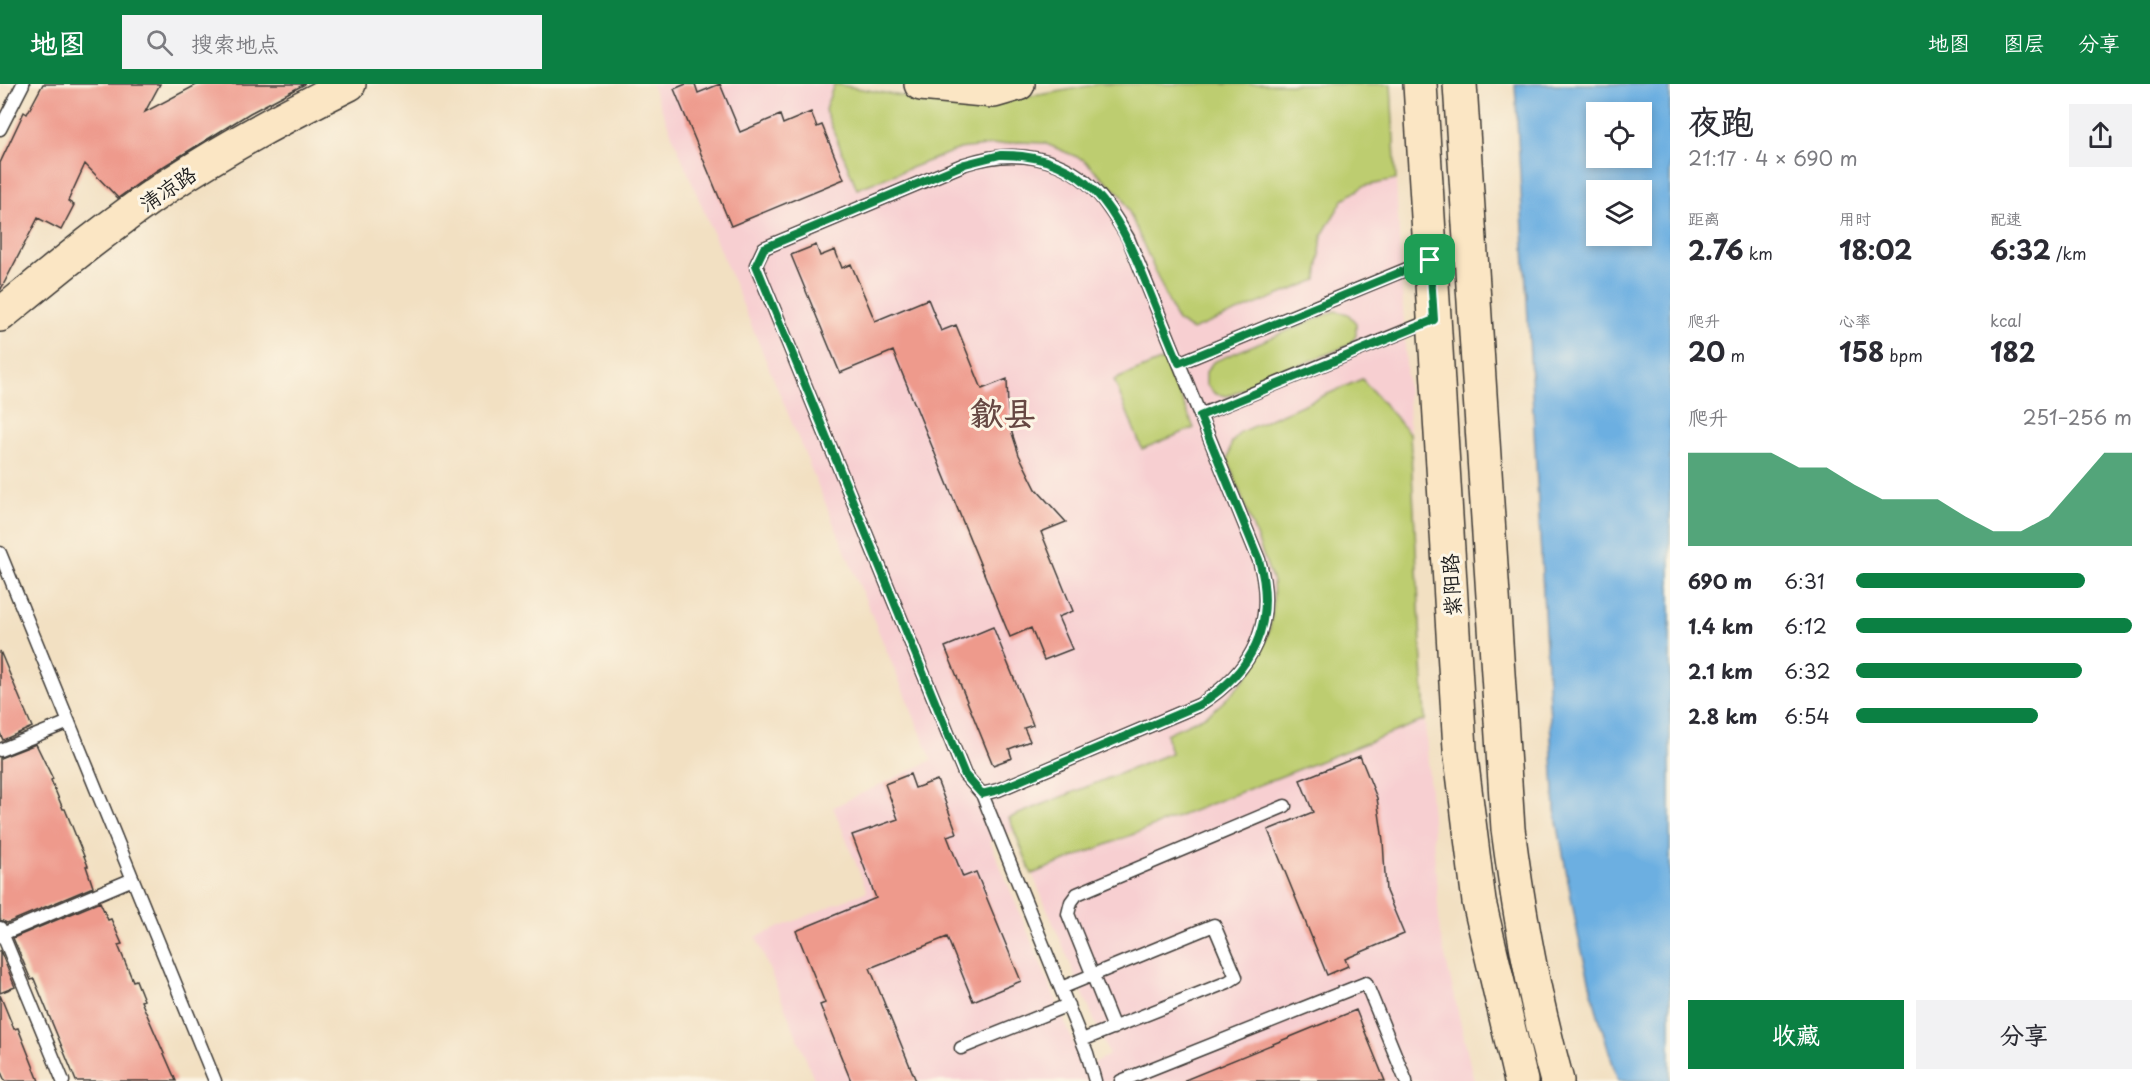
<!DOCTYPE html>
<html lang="zh">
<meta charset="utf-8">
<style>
body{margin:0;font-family:"Playpen Sans","LXGW WenKai TC",sans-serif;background:#f2f2f3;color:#2b2b33;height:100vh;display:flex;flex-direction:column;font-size:22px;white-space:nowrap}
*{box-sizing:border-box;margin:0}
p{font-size:20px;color:#7c7c81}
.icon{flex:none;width:33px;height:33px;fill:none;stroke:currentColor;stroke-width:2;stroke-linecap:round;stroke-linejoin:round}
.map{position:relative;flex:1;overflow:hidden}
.drawer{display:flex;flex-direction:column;background:#fff;width:480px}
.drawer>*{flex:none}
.controls{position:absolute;left:1586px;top:18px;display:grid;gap:12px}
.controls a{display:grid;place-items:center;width:66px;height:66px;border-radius:0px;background:#fff;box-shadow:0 3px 9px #0003;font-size:30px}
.pin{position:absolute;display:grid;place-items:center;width:51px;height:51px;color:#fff;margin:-26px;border-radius:12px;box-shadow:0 3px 9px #0006}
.round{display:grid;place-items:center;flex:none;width:63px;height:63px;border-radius:0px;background:#f2f2f3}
.headline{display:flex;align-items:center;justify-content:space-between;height:102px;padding:0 18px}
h1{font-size:33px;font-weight:700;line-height:45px}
.stats{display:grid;grid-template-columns:repeat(3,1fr);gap:9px;height:102px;padding:6px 18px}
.stats div{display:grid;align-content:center}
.stats b{font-size:26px;font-weight:700}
.stats small{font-size:16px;font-weight:400}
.stats p{font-size:16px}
.chart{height:168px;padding:12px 18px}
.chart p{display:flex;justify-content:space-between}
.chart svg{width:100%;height:108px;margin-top:6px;fill:#0b8043;opacity:.7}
.button{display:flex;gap:12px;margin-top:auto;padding:12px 18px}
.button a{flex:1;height:69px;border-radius:0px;background:#0b8043;color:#fff;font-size:24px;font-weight:700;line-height:69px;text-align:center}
.button a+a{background:#f2f2f3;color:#2b2b33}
ul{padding:0 18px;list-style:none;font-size:20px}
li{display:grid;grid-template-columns:96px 72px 1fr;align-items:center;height:45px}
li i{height:15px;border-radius:8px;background:#0b8043}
header{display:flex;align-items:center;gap:36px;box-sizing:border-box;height:84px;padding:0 30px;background:#0b8043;color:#fff}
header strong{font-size:28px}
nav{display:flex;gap:33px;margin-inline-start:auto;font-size:21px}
.search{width:420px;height:54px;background:#f2f2f3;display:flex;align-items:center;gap:15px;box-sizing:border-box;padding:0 21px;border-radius:0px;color:#7c7c81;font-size:22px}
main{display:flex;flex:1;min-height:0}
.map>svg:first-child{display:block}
</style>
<header>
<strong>地图</strong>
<div class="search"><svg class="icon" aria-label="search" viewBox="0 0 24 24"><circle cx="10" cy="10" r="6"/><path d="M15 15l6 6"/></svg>搜索地点</div>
<nav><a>地图</a><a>图层</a><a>分享</a></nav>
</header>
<main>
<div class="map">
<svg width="1670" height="997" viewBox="0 0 1670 997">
<rect width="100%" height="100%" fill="#fcf5e5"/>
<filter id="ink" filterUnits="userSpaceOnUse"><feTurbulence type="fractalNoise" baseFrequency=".0167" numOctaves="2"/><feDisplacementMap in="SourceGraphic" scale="12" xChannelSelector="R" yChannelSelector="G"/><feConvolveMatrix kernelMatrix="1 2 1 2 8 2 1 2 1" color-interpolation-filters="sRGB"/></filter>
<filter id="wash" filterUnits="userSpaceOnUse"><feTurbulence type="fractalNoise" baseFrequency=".008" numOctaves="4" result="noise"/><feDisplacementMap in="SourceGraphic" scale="24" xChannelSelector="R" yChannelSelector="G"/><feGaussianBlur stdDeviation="1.35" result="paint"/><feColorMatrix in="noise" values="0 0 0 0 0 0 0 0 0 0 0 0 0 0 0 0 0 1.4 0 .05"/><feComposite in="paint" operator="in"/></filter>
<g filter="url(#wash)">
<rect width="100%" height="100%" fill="#f2e0c2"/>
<path fill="#f7cfd1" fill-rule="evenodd" d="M 651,0 L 836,0 L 958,22 L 1052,9 L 1098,0 L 1391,0 L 1425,636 L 1440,850 L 1474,997 L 815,997 L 756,853 L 867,807 L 833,723 L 932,676 ZM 1014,747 L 1109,971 L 1084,984 L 990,757 Z"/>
<path fill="#bdcd70" stroke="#6c7446" stroke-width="1.5" d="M 834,0 L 958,22 L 1052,9 L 1098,0 L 1391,0 L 1396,96 L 1364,102 L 1343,116 L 1322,151 L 1317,196 L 1192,246 L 1177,237 L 1122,112 L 1084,76 L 1044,59 L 1019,58 L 959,65 L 857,105 L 825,26 Z
M 1335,227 L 1348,230 L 1356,239 L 1356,252 L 1349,261 L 1227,312 L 1215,310 L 1206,300 L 1206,288 L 1213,278 Z
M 1165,275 L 1194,344 L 1142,365 L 1114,296 Z
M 1362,295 L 1410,350 L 1425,636 L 1032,790 L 1009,734 L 1171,669 L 1166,650 C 1179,643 1195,638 1208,630 C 1218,624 1227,614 1236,605 C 1264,574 1276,540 1273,498 L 1228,376 L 1231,360 L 1240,348 Z"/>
<path fill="#6cafe1" stroke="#44667e" stroke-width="1.5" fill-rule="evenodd" d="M 1515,0 L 1670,0 L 1670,997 L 1618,997 L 1596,924 L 1578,851 L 1555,726 ZM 1596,28 L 1641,28 L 1641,74 L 1596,74 ZM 1596,106 L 1641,106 L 1641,152 L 1596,152 Z"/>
<g id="blocks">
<path fill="#ee9a8c" d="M 43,0 L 160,0 L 145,28 L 198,0 L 305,0 L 250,29 L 156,87 L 118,114 L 85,80 L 68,117 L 74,121 L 61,146 L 38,134 L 0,207 L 0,79 L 24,28 L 27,30 Z
M 686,0 L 695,0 L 698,9 L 720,0 L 740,48 L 780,31 L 783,40 L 811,28 L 817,43 L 822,41 L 844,95 L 731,142 L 674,5 Z
M 816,161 L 820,172 L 835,166 L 842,184 L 851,180 L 875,237 L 928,215 L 941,247 L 956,241 L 982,305 L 1007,295 L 1008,325 L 1012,349 L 1019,371 L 1036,405 L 1066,438 L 1041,448 L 1073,527 L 1058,533 L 1072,565 L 1044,576 L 1031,544 L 1010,553 L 893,267 L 840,289 L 791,171 Z
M 993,543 L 1033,641 L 1024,644 L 1030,657 L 1009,665 L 1012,674 L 993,681 L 945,563 Z
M 0,567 L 32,643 L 3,656 L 0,649 Z
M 36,660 L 53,695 L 51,696 L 63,725 L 65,725 L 88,782 L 86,782 L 93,803 L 7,839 L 0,836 L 0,674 Z
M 1360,672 L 1377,714 L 1383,757 L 1386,807 L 1404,850 L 1345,875 L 1348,882 L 1327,891 L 1268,746 L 1313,728 L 1300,696 Z
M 910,690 L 915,704 L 937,696 L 957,749 L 947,752 L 963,793 L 976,788 L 1021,897 L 973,917 L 947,853 L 870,884 L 916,997 L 851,997 L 820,921 L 825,919 L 796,847 L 876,814 L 852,751 L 898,735 L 885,700 Z
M 100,818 L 108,836 L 111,835 L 122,860 L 118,861 L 133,897 L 136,896 L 144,916 L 141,917 L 176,997 L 76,997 L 34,895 L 31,896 L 13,854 Z
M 0,866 L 15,903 L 0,909 Z
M 0,911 L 14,945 L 18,944 L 39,997 L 5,997 L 0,986 Z
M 1356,926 L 1385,997 L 1185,997 L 1185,996 Z"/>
</g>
</g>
<g filter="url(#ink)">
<use href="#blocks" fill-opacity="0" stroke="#3c3935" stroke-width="1.5"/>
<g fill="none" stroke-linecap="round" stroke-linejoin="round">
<defs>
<path id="lane" d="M 0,45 L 23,0
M 1179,279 L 1429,176
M 1200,331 L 1432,236
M 0,469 L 215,997
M 0,666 L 69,638
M 982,710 L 998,706 L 1199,621 C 1253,587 1277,539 1259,476 L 1128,154 C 1119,139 1110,124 1099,111 C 1065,71 1013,64 965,80 L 764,164 L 756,181 L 965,691 L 982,710 L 1087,969 L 1095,997
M 0,844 L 63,997
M 0,851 L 133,795
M 1061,904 L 1214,841 L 1236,893 L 1228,898 L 1082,956
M 1114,944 L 1068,830 L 1071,818 L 1077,810 L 1285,722
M 961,964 L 1068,921
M 1121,997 L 1366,899 L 1406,997"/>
<path id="secondary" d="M 921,0 L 994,7 L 1018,0
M 1420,0 L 1460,665 L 1479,818 L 1521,997
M 1460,0 L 1508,745 C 1519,830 1534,914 1557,997
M 0,231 C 54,187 108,142 166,103 C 225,64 286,31 349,0"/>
</defs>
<use href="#lane" stroke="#3c3935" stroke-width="15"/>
<use href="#secondary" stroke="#3c3935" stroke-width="36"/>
<use href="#lane" stroke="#fff" stroke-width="12"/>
<use href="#secondary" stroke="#fbe6c4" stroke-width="33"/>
</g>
</g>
<g fill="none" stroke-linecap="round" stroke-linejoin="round" filter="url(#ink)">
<defs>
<path id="route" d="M 1000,71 C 1088,70 1117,127 1146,199 C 1157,226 1168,253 1179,279 L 1430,176 L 1434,236 L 1200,332 L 1259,476 C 1277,539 1253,587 1199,621 L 998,706 L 982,710 L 965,691 L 756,181 L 764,164 L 965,80 Z"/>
</defs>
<use href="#route" stroke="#fff" stroke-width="12"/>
<use href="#route" stroke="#0b8043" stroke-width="8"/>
</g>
<g text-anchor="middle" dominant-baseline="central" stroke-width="6" stroke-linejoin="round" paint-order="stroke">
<g font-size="21" fill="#1c1c1c" stroke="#fcf5e5">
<text transform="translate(167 104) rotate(-34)">清凉路</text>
<text transform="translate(1450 501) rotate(-93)">紫阳路</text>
</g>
<g font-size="33" font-weight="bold" fill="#664843" stroke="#fcf5e5">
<text x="1003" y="327">歙县</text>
</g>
</g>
</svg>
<div class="controls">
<a><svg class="icon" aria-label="locate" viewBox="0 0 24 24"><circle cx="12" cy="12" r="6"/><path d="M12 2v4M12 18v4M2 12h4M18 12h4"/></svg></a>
<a><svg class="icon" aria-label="layers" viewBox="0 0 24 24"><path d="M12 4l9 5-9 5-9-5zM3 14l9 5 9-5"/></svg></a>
</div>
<div class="pin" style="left:1430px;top:176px;background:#1e9e55"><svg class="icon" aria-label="arrive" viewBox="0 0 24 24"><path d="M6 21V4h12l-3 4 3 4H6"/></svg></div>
</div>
<section class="drawer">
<div class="headline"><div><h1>夜跑</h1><p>21:17 · 4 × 690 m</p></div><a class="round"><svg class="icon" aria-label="share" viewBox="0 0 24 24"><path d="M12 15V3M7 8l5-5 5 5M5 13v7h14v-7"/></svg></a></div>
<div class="stats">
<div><p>距离</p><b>2.76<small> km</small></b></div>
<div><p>用时</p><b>18:02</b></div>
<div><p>配速</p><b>6:32<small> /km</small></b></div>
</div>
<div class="stats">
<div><p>爬升</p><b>20<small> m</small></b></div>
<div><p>心率</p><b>158<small> bpm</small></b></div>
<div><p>kcal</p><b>182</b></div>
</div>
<div class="chart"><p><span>爬升</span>251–256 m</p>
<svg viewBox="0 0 160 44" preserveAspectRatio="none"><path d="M0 44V6L10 6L20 6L30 6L40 12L50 12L60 19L70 25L80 25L90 25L100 32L110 38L120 38L130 32L140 19L150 6L160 6V44z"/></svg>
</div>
<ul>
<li><b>690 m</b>6:31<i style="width:83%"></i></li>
<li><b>1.4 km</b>6:12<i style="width:100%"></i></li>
<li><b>2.1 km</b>6:32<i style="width:82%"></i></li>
<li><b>2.8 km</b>6:54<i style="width:66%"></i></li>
</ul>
<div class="button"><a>收藏</a><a>分享</a></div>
</section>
</main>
